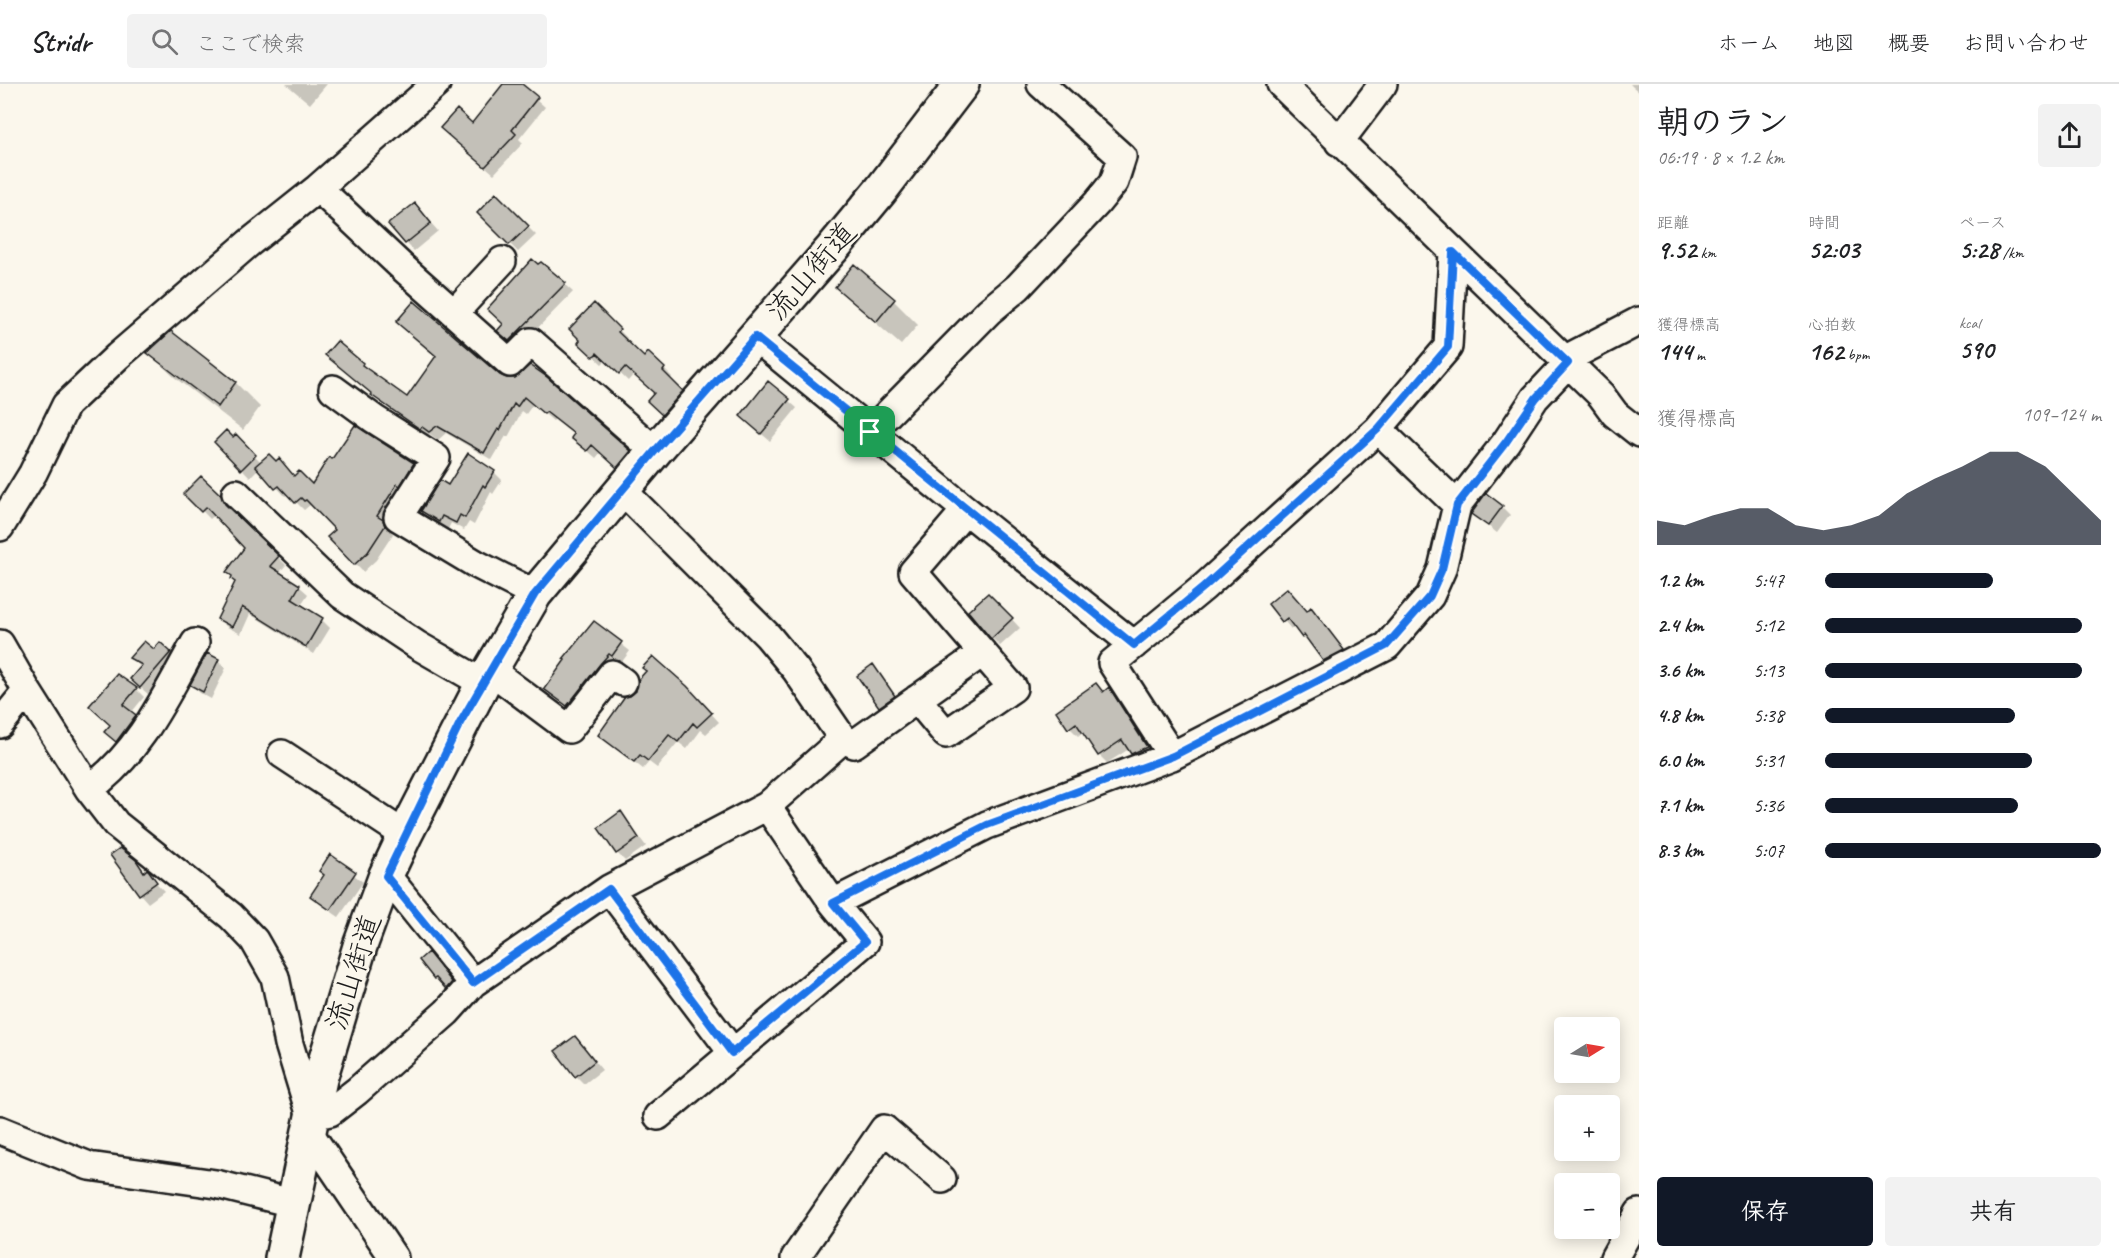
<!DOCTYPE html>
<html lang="ja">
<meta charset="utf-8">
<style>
body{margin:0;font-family:Caveat,"Klee One",sans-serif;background:#f2f2f2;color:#202124;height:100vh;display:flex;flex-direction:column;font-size:22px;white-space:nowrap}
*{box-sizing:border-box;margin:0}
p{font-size:20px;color:#757577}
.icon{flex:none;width:33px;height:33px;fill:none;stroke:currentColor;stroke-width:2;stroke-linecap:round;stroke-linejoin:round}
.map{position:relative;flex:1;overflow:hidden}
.drawer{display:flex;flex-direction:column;background:#fff;width:480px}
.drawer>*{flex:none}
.needle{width:39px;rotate:79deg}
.controls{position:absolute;left:1554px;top:933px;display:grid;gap:12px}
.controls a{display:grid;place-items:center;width:66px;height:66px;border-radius:6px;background:#fff;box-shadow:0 3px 15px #0003;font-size:30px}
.pin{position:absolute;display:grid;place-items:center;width:51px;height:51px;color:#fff;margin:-26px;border-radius:12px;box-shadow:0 3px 9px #0006}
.round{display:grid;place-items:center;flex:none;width:63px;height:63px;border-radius:6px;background:#f2f2f2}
.overview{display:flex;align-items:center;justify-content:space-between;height:102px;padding:0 18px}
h1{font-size:33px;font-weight:700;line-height:45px}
.stats{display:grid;grid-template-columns:repeat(3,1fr);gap:9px;height:102px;padding:6px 18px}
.stats div{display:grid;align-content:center}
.stats b{font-size:26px;font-weight:700}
.stats small{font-size:16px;font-weight:400}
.stats p{font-size:16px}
.chart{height:168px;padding:12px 18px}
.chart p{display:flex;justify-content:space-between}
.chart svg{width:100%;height:108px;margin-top:6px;fill:#111827;opacity:.7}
.cta{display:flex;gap:12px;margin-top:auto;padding:12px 18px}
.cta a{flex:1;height:69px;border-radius:6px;background:#111827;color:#fff;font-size:24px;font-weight:700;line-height:69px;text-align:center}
.cta a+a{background:#f2f2f2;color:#202124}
ul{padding:0 18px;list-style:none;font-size:20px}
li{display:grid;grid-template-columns:96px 72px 1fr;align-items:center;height:45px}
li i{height:15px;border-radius:8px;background:#111827}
header{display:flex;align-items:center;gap:36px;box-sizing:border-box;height:84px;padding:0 30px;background:#fff;border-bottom:2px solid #e0e0e0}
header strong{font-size:28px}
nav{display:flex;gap:33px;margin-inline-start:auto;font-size:21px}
.search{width:420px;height:54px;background:#f2f2f2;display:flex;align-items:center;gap:15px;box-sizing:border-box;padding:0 21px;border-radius:6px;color:#757577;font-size:22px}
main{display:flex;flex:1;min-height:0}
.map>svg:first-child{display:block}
</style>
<header>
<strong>Stridr</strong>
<div class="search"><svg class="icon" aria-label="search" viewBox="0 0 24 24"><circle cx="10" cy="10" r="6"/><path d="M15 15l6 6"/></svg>ここで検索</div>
<nav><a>ホーム</a><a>地図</a><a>概要</a><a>お問い合わせ</a></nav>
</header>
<main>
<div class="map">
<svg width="1639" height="1174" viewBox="0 0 1639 1174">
<rect width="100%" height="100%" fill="#fbf7ec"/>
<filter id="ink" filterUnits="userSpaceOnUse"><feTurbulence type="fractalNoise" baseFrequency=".0167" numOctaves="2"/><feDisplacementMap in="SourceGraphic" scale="12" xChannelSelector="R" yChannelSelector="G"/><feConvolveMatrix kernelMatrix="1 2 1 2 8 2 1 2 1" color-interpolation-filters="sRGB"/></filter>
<g filter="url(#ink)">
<path fill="#0003" d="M 286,0 L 327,0 L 310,20 Z
M 505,0 L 519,0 L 545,23 L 519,55 L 523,59 L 494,90 L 450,52 L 472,41 Z
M 1630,0 L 1639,0 L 1639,8 L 1633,3 Z
M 496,111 L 536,151 L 518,168 L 479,129 Z
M 415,121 L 438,147 L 414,167 L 406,159 Z
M 541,180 L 573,208 L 518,264 L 507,255 Z
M 837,203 L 894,217 L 918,241 L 901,261 L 862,227 Z
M 594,221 L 627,254 L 625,257 L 644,275 L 648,270 L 664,285 L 672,293 L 670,296 L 690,316 L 671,338 L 649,317 L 656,310 L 634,290 L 628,297 L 606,276 L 602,280 L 580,259 Z
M 171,249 L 236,299 L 260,323 L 243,346 L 174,293 L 149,269 Z
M 336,279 L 362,280 L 407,315 L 499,292 L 630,368 L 638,376 L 626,390 L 601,368 L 596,374 L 573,354 L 575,351 L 555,335 L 553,337 L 533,320 L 526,330 L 522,327 L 508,353 L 506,352 L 492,376 L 446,349 L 438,356 L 430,350 L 428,352 L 381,319 L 373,310 Z
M 768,299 L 797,324 L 770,357 L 750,340 Z
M 236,352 L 261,378 L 276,379 L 287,384 L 295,393 L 312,402 L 413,380 L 421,388 L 405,407 L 385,440 L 393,450 L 376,476 L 363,488 L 329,453 L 337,446 L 315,423 L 313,424 L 310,421 L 304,426 L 288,410 L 285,412 L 259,384 L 250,393 L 216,358 L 233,355 Z
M 494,388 L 502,396 L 493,410 L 491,408 L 474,441 L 469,438 L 464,446 L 451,439 L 448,445 L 431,435 L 423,427 Z
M 201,394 L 229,421 L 233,430 L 286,481 L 279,489 L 299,502 L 308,510 L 300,522 L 322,536 L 330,544 L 314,570 L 250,530 L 241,550 L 227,543 L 219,535 L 236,499 L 246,464 L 215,431 L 210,435 L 186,410 Z
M 1502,423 L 1510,431 L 1497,449 L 1473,430 Z
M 997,519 L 1020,544 L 1000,562 L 992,554 Z
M 1270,520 L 1307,528 L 1311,525 L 1351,575 L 1332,584 L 1295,542 L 1291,545 Z
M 594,539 L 630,567 L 621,579 L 618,577 L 576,629 L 546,605 Z
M 154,567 L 170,569 L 178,577 L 149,611 L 140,603 L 141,583 L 131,574 Z
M 218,576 L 226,584 L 211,615 L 200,609 L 192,601 Z
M 873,582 L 881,590 L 902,620 L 888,630 L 880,622 Z
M 117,592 L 136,605 L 144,613 L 131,629 L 143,640 L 125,665 L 114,656 L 112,641 Z
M 1109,605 L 1117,613 L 1154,671 L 1141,678 L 1129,665 L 1107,679 L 1099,671 L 1083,648 L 1078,652 L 1070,644 Z
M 695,612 L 719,638 L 706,650 L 701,646 L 687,665 L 678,658 L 657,684 L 649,678 L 643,685 L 600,651 Z
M 621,729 L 646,762 L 625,777 L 617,769 Z
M 113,771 L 135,777 L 164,807 L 148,819 L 140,810 Z
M 331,773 L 363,798 L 339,833 L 320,820 L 312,812 L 326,791 Z
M 432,874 L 455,903 L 451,908 L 435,894 Z
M 575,954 L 602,986 L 584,1000 L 576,992 Z"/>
<path fill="#c3c0b8" stroke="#1c1c1c" stroke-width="1.5" d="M 503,0 L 522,0 L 538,13 L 512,46 L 516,50 L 485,83 L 440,44 L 457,25 L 472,39 Z
M 496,109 L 529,142 L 509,161 L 477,129 Z
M 415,119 L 431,139 L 405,160 L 388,140 Z
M 532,175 L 538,180 L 541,178 L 566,199 L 509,257 L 497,247 L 503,240 L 487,225 Z
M 854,180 L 895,215 L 876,238 L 835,203 Z
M 414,217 L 500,291 L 507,294 L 515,294 L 530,281 L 547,293 L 631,367 L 617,384 L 592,361 L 587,367 L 571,354 L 574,350 L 546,328 L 544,330 L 524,313 L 517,323 L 514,320 L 500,346 L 498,345 L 484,369 L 437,342 L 429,348 L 422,343 L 420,345 L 371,311 L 372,310 L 325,271 L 337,257 L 363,279 L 362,281 L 407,313 L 436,272 L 396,238 Z
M 594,219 L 620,245 L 618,248 L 644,273 L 648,268 L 665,284 L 663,287 L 683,307 L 662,331 L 647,317 L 654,309 L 625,283 L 619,290 L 597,269 L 593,273 L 578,259 L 580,256 L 569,245 Z
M 171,247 L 236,298 L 218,323 L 147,269 Z
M 768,297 L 790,315 L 761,350 L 740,332 Z
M 355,341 L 414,379 L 400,402 L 397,400 L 377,432 L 383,436 L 385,442 L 368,468 L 354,481 L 327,453 L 335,446 L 306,416 L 304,417 L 301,414 L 295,419 L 279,402 L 275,405 L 255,382 L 269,370 L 276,377 L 279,374 L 294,392 L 299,387 L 312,400 L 329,373 L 332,375 Z
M 226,346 L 233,353 L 236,350 L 256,371 L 241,386 L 214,358 Z
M 468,369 L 495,387 L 485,403 L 483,401 L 465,434 L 460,431 L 456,439 L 442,432 L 439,438 L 421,427 L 440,396 L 448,401 Z
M 201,392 L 221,411 L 225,420 L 279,472 L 270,482 L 300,501 L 292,515 L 323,534 L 306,563 L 242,523 L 232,543 L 217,535 L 235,498 L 231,495 L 232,492 L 226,488 L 244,464 L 206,423 L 201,428 L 183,410 Z
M 1486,409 L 1503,422 L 1488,442 L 1471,430 Z
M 1287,504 L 1307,527 L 1311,523 L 1344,566 L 1323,577 L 1304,551 L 1302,554 L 1287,534 L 1282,538 L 1268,520 Z
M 988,509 L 1013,534 L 991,555 L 968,527 Z
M 594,537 L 622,558 L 612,572 L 609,570 L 600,580 L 567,622 L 544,605 L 565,576 L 563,575 Z
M 144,557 L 154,565 L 160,558 L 171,568 L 140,604 L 130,595 L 142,581 L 129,574 Z
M 207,569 L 219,575 L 203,608 L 190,601 Z
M 653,572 L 687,602 L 712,629 L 697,643 L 693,639 L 678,658 L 669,651 L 648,677 L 640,671 L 634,678 L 598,651 L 625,613 L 630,612 L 636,607 L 638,596 L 646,587 L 642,584 Z
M 873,580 L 895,612 L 879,623 L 857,592 Z
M 117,590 L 137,604 L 123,621 L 136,631 L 116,658 L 104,648 L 110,641 L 89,622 Z
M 1096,599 L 1103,608 L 1109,603 L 1147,663 L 1131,670 L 1122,656 L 1098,672 L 1076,639 L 1068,645 L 1056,627 Z
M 621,727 L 639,754 L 616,770 L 598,744 Z
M 120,764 L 136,776 L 144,788 L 147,785 L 149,787 L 157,798 L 139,811 L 110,771 Z
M 330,770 L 356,788 L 330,826 L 310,812 L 324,791 L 319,787 Z
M 428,868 L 452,898 L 446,905 L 436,894 L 434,895 L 419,876 Z
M 575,952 L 595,977 L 575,993 L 555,967 Z"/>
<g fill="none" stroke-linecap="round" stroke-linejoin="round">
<defs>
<path id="minor" d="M 1281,0 L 1601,311 L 1615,330 L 1639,349
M 1339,58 L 1383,0
M 318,104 L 401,182 L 510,279 L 531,258 L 655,367
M 454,229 L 502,177
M 755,253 L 966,426 L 913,488 L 1013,604 L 946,650 L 917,615
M 1564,276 L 1639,237
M 333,305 L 374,335 L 436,374 L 398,433 L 476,480 L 535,510
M 1378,345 L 1457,421
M 870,348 L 989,227 L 1018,203 L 1097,119 L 1114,98 L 1122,73 L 1041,0
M 236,409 L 342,511 L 417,561 L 483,599
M 966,426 L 1134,561
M 0,443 L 33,389 L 66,321 L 118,272 L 249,159 L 318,104 L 436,0
M 0,560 L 27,607 L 89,705 L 116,740 L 231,832 L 254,856 L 275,893 L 289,960 L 311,1032 L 330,1028 L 357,1007 L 447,928 L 473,899
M 490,586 L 569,645 L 612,590 L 623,598
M 0,640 L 27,607
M 843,655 L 854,660 L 982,569
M 282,670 L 405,751
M 1172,672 L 1112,579 L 1204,503 L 1378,345 L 1448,263 L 1453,168
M 89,705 C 139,670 166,611 195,559
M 767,722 L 833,819 L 987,741 L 1172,672 L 1387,562 L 1430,512 L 1442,485 L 1457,421 L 1506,358 L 1535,314 L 1568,279
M 386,791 L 473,899 L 609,805 L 767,722 L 843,655 L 796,586 L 768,552 L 622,406
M 609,805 L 733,969
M 658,1032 L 865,858 L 833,819
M 0,1046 L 89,1082 L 216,1100 L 292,1119
M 308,1047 L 394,1174
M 795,1174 L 884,1045 L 942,1095
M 1614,1174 L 1639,1129"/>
<path id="major" d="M 282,1174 L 320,995 L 360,862 L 386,791 L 405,751 L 483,599 L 535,510 L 655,367 L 832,165 L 881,106 L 962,0"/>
</defs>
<use href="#minor" stroke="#1c1c1c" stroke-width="32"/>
<use href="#major" stroke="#1c1c1c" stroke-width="38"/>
<use href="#minor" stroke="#fbf7ec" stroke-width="27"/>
<use href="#major" stroke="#fbf7ec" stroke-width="33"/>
</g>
</g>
<g fill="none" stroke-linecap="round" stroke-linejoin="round" filter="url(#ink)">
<defs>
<path id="route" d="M 1453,168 L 1568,279 L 1536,314 L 1506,358 L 1457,421 L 1442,485 L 1430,512 L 1386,562 L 1173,672 L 987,741 L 833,819 L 865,858 L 732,969 L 609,805 L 473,899 L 386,792 L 460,639 L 535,510 L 655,367 L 755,253 L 1134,561 L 1204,503 L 1378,345 L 1448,263 Z"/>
</defs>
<use href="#route" stroke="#fff" stroke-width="12"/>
<use href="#route" stroke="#1a73e8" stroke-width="8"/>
</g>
<g text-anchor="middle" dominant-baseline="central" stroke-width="5" stroke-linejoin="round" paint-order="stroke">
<g font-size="30" fill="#1c1c1c" stroke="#fbf7ec">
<text transform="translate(811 187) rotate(-49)">流山街道</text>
<text transform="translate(353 888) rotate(-72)">流山街道</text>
</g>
</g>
</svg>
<div class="controls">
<a><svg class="needle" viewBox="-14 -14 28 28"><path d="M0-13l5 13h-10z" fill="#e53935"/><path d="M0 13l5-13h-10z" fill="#757577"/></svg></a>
<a>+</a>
<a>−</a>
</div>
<div class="pin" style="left:870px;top:348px;background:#1e9e55"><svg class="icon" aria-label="arrive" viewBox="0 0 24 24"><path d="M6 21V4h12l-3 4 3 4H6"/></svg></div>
</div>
<section class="drawer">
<div class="overview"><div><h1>朝のラン</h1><p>06:19 · 8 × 1.2 km</p></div><a class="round"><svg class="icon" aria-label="share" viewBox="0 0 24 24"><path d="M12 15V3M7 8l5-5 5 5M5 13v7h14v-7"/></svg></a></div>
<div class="stats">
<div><p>距離</p><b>9.52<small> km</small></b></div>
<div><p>時間</p><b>52:03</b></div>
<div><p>ペース</p><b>5:28<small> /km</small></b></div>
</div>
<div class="stats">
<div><p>獲得標高</p><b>144<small> m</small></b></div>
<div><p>心拍数</p><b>162<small> bpm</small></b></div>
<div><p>kcal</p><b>590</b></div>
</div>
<div class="chart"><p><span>獲得標高</span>109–124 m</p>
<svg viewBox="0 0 160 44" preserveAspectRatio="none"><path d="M0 44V34L10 36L20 32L30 29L40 29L50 36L60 38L70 36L80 32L90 23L100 17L110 12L120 6L130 6L140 12L150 23L160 34V44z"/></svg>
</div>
<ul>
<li><b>1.2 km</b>5:47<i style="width:61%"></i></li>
<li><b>2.4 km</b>5:12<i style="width:93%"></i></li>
<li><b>3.6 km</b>5:13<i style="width:93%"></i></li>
<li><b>4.8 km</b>5:38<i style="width:69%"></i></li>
<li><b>6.0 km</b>5:31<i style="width:75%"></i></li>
<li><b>7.1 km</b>5:36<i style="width:70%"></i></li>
<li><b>8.3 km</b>5:07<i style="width:100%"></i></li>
</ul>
<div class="cta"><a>保存</a><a>共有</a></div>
</section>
</main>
